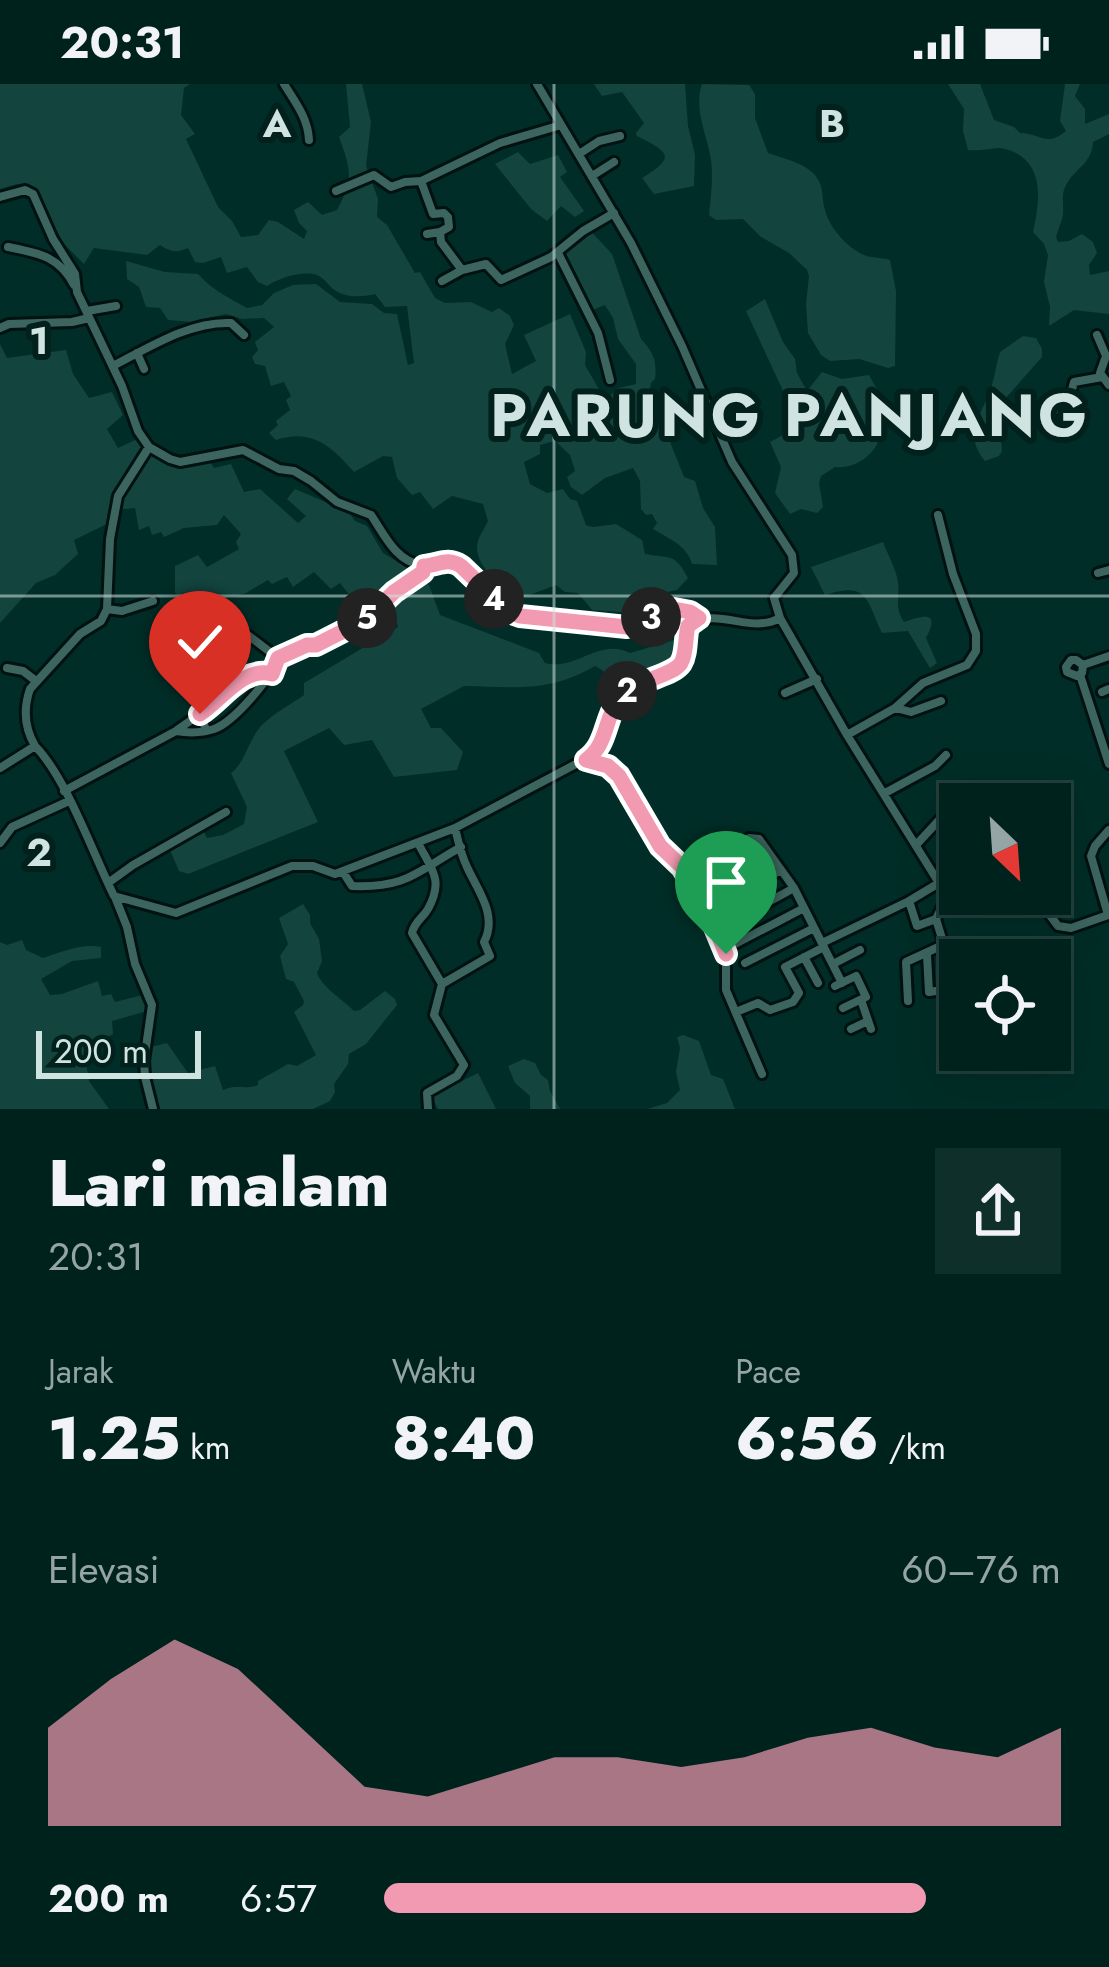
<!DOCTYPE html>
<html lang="id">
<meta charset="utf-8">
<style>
body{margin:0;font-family:Jost,sans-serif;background:#0e2f2a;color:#f1f3f6;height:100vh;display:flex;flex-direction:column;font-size:45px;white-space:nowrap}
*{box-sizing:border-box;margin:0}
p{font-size:39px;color:#95a4a4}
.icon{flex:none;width:66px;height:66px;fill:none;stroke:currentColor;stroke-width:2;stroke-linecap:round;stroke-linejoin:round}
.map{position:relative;height:1025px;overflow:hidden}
.drawer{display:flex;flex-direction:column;background:#00221d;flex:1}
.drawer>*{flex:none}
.needle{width:78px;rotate:155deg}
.controls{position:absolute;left:939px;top:699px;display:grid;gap:24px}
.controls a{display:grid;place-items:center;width:132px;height:132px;border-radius:0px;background:#00221d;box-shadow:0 12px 48px #0002,0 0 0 3px #223f3b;font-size:60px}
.scale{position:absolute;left:36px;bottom:30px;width:165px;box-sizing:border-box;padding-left:12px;border:6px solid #cfe4e0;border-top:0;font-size:33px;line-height:42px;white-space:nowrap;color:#cfe4e0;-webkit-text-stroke:9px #02211d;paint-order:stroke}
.pin{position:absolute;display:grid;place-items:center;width:102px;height:102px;color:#fff;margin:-123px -51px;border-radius:50% 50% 50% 0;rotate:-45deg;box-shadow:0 0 12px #0007}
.pin .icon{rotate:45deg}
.km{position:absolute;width:60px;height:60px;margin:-30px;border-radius:50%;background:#222;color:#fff;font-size:33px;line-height:60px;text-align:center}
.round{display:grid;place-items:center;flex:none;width:126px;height:126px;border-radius:0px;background:#0e2f2a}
.overview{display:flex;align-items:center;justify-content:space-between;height:204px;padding:0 48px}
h1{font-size:66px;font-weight:800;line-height:90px}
.stats{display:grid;grid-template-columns:repeat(3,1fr);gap:18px;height:204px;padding:12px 48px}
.stats div{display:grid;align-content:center}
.stats b{font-size:60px;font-weight:800}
.stats small{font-size:33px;font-weight:400}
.stats p{font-size:33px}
.chart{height:336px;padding:24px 48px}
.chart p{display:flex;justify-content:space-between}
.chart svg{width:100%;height:216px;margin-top:12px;fill:#f19ab1;opacity:.7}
ul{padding:0 48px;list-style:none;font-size:39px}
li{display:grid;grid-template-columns:192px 144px 1fr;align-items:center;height:90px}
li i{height:30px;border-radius:15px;background:#f19ab1}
.status{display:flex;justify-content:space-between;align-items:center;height:84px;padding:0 60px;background:#00221d;direction:ltr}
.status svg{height:33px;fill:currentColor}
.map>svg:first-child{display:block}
</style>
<div class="status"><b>20:31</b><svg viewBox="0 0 49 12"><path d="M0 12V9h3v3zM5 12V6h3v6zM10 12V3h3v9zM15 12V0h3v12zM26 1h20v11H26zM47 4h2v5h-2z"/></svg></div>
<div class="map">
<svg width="1109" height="1025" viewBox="0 0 1109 1025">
<rect width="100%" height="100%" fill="#002d27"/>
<path fill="#13443e" d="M 0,0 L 190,0 L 184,4 L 181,31 L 195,50 L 186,55 L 218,123 L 232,137 L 241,153 L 258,151 L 269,136 L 278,138 L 304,155 L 307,147 L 299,139 L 294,126 L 308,118 L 322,131 L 337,126 C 354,95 351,86 339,53 L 350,43 L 346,0 L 362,0 L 371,38 L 366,82 L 378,115 L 377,133 L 387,141 L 415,189 L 420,188 L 435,214 L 445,219 L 471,218 L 492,228 L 499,224 L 510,232 L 514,241 L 505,260 L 512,290 L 536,277 L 524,251 L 570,230 L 586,268 L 585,281 L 600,307 L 596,314 L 602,319 L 618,304 L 636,300 L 636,280 L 618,255 L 613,234 L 605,221 L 590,227 L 561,166 L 586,142 L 612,170 L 641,255 C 654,269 657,277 655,295 L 651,299 L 650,305 L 658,316 L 659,330 L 684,393 L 695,397 L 703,424 L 715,443 L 717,481 L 692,480 C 687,461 669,455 653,445 L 657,439 L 652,430 L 646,431 L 641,425 L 640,397 L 633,384 L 605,394 L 582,411 L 571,403 L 567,393 L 575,387 L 570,371 L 555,357 L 540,361 L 540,370 L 524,378 L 530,400 L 547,409 L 563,405 L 570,415 L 577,417 L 586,441 L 593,443 L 616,440 L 642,456 L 645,470 C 671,475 674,468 688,494 L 677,506 L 652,511 L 652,521 L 635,529 L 592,526 L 578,509 L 565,508 L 556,501 L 519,515 C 503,503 471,481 478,457 C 480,450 485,444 488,437 L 483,420 L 452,412 L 433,425 L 420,408 L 412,411 L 397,394 L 392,373 L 383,372 L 354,388 C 331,362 312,344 276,356 L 269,349 L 278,341 L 276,337 L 290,326 L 286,316 L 291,312 L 284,298 L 271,302 L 265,282 L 255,280 L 252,273 L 258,266 L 255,258 L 274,243 L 264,234 L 242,235 L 226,230 L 191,238 L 168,236 L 160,224 L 146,223 L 139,203 L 127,195 L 126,177 L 165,188 L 198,190 C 211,205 229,214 247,224 L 262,221 L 274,209 L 293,201 L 316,200 L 340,218 L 372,220 L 384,229 L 397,230 L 408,281 L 414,279 L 407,222 L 385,223 L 375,210 C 363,213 347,214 336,207 C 328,202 323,191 313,190 C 298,188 280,194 267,202 L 258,198 L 247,183 L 227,189 L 221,173 L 203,179 L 195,178 L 188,164 C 177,169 170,168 160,161 L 147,171 L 94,164 L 84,180 L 64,160 L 29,103 L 17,100 L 0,105 Z
M 594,0 L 685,0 L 688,42 L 695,71 L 694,102 L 654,110 L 642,94 C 677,73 669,68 637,52 L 636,49 L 644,39 L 622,8 L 602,12 Z
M 702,0 L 749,1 L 755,10 L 755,34 L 768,69 C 782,74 802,78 813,89 C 825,101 821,112 825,126 C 829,145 853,170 871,173 C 878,174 884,174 890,176 L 896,207 L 895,282 L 888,284 L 859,275 L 830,277 L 821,271 L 808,249 L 806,220 L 809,192 L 807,186 L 789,169 L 761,153 L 743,135 L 716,136 L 709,131 C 711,112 714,89 710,70 C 705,47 694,23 702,0 Z
M 948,0 L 980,0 L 994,36 L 1014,43 L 1020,49 C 1041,49 1046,64 1066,47 L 1060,37 L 1065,0 L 1080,0 L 1075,12 L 1085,25 L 1085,40 L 1109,30 L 1109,50 L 1093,58 C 1092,82 1072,84 1064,106 C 1061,115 1065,126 1062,135 C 1060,141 1058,147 1056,153 L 1058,158 L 1069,157 L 1082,150 L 1093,158 L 1097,169 L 1089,181 L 1090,191 L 1109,187 L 1109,230 L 1074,226 L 1049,242 L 1050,223 L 1044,198 L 1048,171 L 1044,160 L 1033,148 C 1039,121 1045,84 1016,69 C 1010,66 1004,64 998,64 C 987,65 979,67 968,66 L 963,47 L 964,25 Z
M 518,68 L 530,80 L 558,71 L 567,88 L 560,93 L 584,127 L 575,133 L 561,122 L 547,137 L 531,125 L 495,80 Z
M 765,215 L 783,258 L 795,275 L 797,289 L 807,307 L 822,288 L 842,295 L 869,291 L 886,322 C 883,328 878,334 877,340 C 875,353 882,348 877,360 C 869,376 850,385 835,383 L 821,392 L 819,399 L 823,423 L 817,429 L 801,425 L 790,430 L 775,409 L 781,383 L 770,358 L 785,350 L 787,342 L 801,338 L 783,324 L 784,309 L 746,227 Z
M 1023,252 L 1036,254 L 1042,265 L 1042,273 L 1005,315 L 1000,344 L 1002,367 L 999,372 L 985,377 C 966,355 976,337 987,315 C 994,300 995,284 1000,268 Z
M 0,260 L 7,274 L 66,266 L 73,290 L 89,314 L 112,308 L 123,331 L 107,345 L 118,364 L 135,356 L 167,381 L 209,376 L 214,384 L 231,380 L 244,408 L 260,405 L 298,439 L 306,432 L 287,415 L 295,405 L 349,428 L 355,437 L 367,442 L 383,469 L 413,487 L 383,506 L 364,507 L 355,518 L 340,499 L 331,505 L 314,488 L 293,503 L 287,493 L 272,500 L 268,496 L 246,509 L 190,522 L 175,509 L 175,482 L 198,471 L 207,483 L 239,465 L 236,458 L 241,450 L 224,431 L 217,441 L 184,444 L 164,453 L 161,448 L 152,451 L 149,442 L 139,446 L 135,424 L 115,426 L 111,438 L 74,456 L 78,470 L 55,491 L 36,499 L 0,539 Z
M 883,458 C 888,471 896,485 898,498 C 900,515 894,523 904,538 C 926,530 940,528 926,554 L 937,579 L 930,584 L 908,547 L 882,549 C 866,515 868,497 825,511 L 811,483 Z
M 417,492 L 429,501 L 440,531 L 539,569 L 545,579 C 576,587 600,553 630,569 L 681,554 C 681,558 681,570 679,574 C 676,580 630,596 622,596 C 611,595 605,587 595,582 C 549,609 515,603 464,602 L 421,625 L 431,644 L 441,644 L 463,668 L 457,686 L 394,693 L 372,656 L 344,661 L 329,644 L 284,667 L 318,738 L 188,790 L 179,787 L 170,766 L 175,758 L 203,746 L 207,754 L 223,751 L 244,740 L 247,723 L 231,689 C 246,678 248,655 263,640 C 275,629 291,620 304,611 L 304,599 L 398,543 L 389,512 Z
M 303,820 L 310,831 L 310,839 L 319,855 L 322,877 L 317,889 C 322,903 342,915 354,927 L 360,926 L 385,907 L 395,915 L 397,921 L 366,960 L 349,970 L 348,980 L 334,1000 L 335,1008 L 330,1017 L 313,1025 L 150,1025 L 146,964 L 167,959 L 188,989 L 215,982 L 223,1006 C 237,1000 245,1006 258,1001 L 258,997 L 288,980 L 297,982 L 316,971 L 294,928 L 303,921 L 304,917 L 294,898 L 286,895 L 280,872 L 288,860 L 279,834 Z
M 22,856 L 26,866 L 43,874 C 61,868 82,859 101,863 L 101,874 L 72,877 L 41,895 L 50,911 L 62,910 L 98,897 L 102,912 L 111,910 L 115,918 L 143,911 L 147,927 L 112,937 L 113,950 L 84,965 L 89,997 L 109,1025 L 0,1025 L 0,858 L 7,861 Z
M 683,951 L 699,957 L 711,991 L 723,995 L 735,1025 L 647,1025 L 667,1019 L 680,1006 L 676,988 L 680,964 L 677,953 Z
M 524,975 L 535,979 L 541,991 L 548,996 L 550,1007 L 560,1025 L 530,1025 L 530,1012 L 515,999 L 508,982 Z
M 478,989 L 496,1025 L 438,1025 L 431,1012 Z"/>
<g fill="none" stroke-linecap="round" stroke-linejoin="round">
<defs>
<path id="minor" d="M 284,0 C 295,18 308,34 309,56
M 537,0 L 631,159 L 682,262 L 732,378 L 792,471 L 794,489 L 774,514 L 780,534
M 579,70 L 599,57 L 620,52
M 592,92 L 614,78
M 421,97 L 433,130 L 444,129 L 448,133 L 449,143 L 440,148 L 441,158 L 462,186 L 486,180 L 501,196 L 551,173 L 583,147 L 614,129
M 336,107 L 374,91 L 391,103 L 405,98 L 421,97 L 500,59 L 561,41
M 0,113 L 25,106 L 33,110 L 53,155 L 75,190 L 77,208 L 122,302 L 138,347 L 149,363 L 170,375 L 180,378 L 243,366 L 279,385 L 294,387 L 311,397 L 337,418 L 371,431 C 384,450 396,478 422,481 C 432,483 442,478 453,477 L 509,528 L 520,532 L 627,543 L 674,525 L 690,528 L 699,534
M 427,150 L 440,148
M 8,163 C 38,169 59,172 74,201
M 558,169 L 598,249 L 610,296
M 442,197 L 462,186
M 87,227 L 116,222
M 0,244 L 9,240 L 72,238 L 89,234
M 1097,251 L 1106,272 L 1100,289 L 1109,301
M 137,269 L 144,285
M 113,282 C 148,264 190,237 231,239 L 244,251
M 1055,326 L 1068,320 L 1074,298 L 1102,293
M 1098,489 L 1109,486
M 107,525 L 122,527 L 153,517
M 278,574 L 307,561 L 316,561 L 365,536 L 394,508 L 420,491 L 424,482
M 1083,581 L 1082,589 L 1077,592 L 1067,588 L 1066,583 L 1071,576 L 1076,576 L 1083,581 L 1109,572
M 7,584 L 23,587 L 36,597
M 1080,591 L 1109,680
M 1102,608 L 1109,605
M 785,609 L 817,595
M 896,624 L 911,628 L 941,617
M 177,646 L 200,630 L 192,598
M 206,646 L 200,630 L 214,621 L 229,605 L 261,587 L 272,590
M 847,651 L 895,624 L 923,599 L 967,581 L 976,567 L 976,550 L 953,490 L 938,431
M 35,662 C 24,643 23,625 30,605 L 80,550 L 101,537 L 107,525 L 110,455 L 118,412 L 149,363
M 587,676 L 615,686 L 660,762 L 679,779 L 708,829 L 726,870 L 726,906 L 762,990
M 0,684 L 35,662 C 66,693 93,770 114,812 L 176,829 L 292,782 L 313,782 L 335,790 L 455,744 L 593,671 C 606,655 606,635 617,619 C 633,594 670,595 681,579 C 687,569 685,554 688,542 C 718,521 749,551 780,534 L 847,651 L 939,799 C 956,820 962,816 987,810
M 64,707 L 176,647 C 188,649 202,649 214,645 C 234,638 272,593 278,574 L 249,552
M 885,709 L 935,682 L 946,671
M 0,759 L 12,743 L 69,717
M 418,759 C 432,786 444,796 428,825 C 422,835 415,837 412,849 L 442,900 L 434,931 L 464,981 L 457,992 L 427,1009 L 428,1025
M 1050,759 L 1059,754 L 1061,739
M 917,760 L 941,734
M 693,784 L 749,754 L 759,755 L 794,804 L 842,899
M 343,788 L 352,802 C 407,804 416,788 461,763
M 108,799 L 133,781 L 226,728
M 704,803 L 769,769
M 948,810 L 936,835 L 947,871 L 948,914 L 960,948
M 1041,810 L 1049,830 L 1058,842 L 1071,844 L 1108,831
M 115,813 L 127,843 L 135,880 L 152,921 L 144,977 L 145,993 L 153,1025
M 705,817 L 712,824 L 781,786
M 909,817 L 917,842 L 936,835
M 1108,831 L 1091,772 L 1095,762 L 1109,746
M 722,843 L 794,804
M 822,859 L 909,817 L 939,799
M 733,861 L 804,824
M 927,871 L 929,908 L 950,905
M 804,873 L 818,899
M 980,876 L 989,871
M 745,879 L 814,844
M 833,880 L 860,866
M 442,900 L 490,872 L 484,858 C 498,831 478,807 467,783 C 461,771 458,757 455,744
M 835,902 L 856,892 L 866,913 L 843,924
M 861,916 L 871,945
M 908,917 L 906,878 L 945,860
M 736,928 L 758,919 L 770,926 L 793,918 L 799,909 L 785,883 L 824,863
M 851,945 L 868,937"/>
</defs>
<use href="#minor" stroke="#011210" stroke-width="14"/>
<use href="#minor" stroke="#3d655f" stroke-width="8"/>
</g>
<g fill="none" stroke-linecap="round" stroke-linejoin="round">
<defs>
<path id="route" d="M 200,630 C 222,616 243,582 272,590 L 278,574 L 307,561 L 316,561 L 365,536 L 394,508 L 423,488 L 424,482 C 439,481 447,473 461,482 L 509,528 L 520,532 L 627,543 L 674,525 L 690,528 L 699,534 L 688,542 C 685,553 687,569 681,579 C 671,594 634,594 617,618 C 604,638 607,661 586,676 L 608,682 L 619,692 L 660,762 L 682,783 L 709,829 L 726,870"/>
</defs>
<use href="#route" stroke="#fff" stroke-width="24"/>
<use href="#route" stroke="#f19ab1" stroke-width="15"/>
</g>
<path fill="none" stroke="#cfe4e0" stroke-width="3" stroke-opacity="0.55" d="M 554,0 L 554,1025M 0,512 L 1109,512"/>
<g text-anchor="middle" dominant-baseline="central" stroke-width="12" stroke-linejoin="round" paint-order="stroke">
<g font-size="60" font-weight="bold" letter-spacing="3" fill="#cfe4e0" stroke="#02211d">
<text x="790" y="331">PARUNG PANJANG</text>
</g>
</g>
<g font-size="39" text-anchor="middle" font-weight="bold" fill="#cfe4e0" stroke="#02211d" stroke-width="12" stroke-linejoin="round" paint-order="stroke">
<text x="277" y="53">A</text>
<text x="832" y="53">B</text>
<text x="39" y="270">1</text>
<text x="39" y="782">2</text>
</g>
</svg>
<div class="controls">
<a><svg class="needle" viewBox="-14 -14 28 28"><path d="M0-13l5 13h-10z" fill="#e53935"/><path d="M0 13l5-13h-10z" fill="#95a4a4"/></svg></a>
<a><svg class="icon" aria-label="locate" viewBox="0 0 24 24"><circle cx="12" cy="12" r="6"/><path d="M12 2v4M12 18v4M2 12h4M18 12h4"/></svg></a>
</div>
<div class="scale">200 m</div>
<div class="pin" style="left:726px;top:870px;background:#1e9e55"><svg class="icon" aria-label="arrive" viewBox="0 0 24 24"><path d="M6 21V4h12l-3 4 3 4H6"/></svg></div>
<div class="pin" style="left:200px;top:630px;background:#d93025"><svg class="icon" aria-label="check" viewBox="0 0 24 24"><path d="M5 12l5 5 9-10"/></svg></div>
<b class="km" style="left:627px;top:607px">2</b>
<b class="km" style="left:651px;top:533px">3</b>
<b class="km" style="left:494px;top:515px">4</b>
<b class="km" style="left:367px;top:534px">5</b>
</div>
<section class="drawer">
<div class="overview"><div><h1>Lari malam</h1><p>20:31</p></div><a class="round"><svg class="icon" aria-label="share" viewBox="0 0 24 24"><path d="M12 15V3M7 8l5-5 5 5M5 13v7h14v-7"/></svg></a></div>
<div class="stats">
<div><p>Jarak</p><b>1.25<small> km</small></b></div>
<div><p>Waktu</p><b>8:40</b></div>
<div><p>Pace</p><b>6:56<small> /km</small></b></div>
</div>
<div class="chart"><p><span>Elevasi</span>60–76 m</p>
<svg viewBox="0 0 160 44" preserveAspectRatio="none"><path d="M0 44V24L10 14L20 6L30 12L40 24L50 36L60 38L70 34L80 30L90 30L100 32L110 30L120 26L130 24L140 28L150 30L160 24V44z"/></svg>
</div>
<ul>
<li><b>200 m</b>6:57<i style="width:80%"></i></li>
</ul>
</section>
